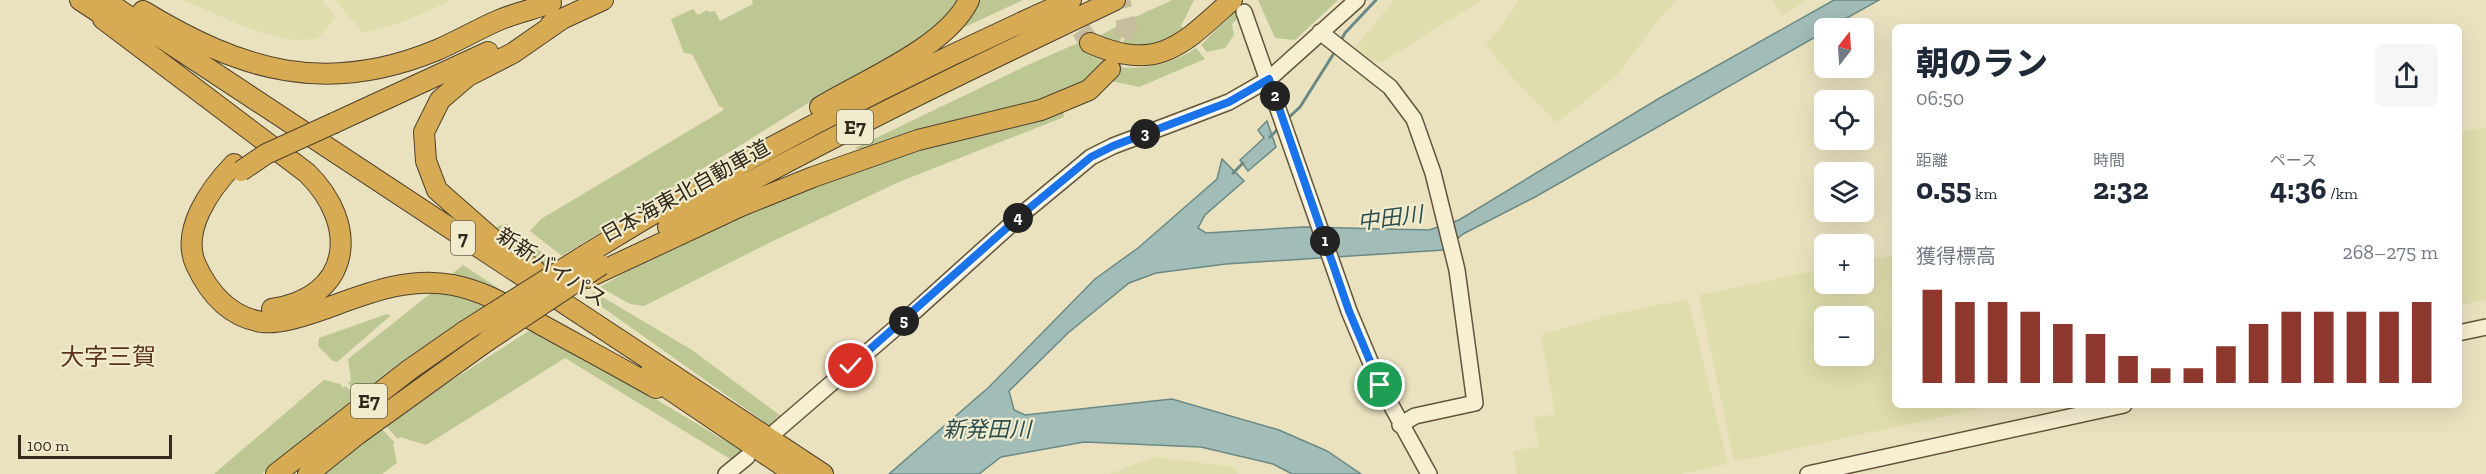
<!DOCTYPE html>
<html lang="ja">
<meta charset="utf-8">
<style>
body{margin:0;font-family:"Zilla Slab","Noto Sans JP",serif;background:#f6f6f7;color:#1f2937;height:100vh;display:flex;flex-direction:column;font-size:22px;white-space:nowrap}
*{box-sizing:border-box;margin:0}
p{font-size:20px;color:#747a83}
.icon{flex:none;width:33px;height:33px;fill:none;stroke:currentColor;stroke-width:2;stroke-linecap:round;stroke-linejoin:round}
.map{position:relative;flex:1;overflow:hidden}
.details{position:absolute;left:1892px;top:24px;width:570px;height:384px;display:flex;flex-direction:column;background:#fff;border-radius:9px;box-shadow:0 6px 24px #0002}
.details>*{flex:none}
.needle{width:39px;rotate:17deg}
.fabs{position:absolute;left:1814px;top:18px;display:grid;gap:12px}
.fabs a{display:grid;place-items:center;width:60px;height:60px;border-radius:9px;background:#fff;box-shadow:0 6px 24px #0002;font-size:30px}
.scale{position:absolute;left:18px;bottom:15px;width:154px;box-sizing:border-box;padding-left:6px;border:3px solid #32291c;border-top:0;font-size:16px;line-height:21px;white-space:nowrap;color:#32291c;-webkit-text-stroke:4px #f2ecce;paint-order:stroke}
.pin{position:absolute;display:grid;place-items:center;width:51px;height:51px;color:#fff;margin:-26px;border:3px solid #fff;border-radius:50%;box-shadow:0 2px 6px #0007}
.km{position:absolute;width:30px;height:30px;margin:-15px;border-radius:50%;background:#222;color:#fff;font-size:16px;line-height:30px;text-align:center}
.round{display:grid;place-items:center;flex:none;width:63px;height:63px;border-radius:9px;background:#f6f6f7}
.headline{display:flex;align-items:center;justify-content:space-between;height:102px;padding:0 24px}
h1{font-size:33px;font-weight:800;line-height:45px}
.stats{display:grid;grid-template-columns:repeat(3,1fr);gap:9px;height:102px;padding:6px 24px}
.stats div{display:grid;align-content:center}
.stats b{font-size:30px;font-weight:800}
.stats small{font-size:16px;font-weight:400}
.stats p{font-size:16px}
.chart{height:168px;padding:12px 24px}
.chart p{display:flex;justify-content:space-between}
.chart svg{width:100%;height:108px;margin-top:6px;stroke:#8d372d;stroke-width:6}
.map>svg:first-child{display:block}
</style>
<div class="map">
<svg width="2486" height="474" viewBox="0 0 2486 474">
<rect width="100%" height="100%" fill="#eae2bf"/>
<path fill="#dfddad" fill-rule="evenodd" d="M 182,0 L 322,0 L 336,17 L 317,39 L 291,40 L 258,32 Z
M 335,0 L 451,0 L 403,22 L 363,33 Z
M 1394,0 L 1482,0 L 1382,62 L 1368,62 L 1353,50 Z
M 1519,0 L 1677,0 L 1664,13 L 1616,76 L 1557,123 L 1521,87 L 1486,46 Z
M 1773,0 L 1807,0 L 1782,15 Z
M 2486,127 L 2486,300 L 2459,306 L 2459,133 Z
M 1894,255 L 1894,405 L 1997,405 L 1734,462 L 1699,295 L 1824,269 L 1824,284 L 1863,284 L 1863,261 ZM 1863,316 L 1863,356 L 1824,356 L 1824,316 Z
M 1688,299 L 1728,464 L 1680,474 L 1517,474 L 1513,451 L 1539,446 L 1533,418 L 1555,414 L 1541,335 L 1614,314 Z
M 1154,457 L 1235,467 L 1238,474 L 1109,474 Z"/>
<path fill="#bcc794" d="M 752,0 L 961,0 L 934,29 L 898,53 L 834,87 L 562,256 L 530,231 L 541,219 L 722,111 L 724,108 L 719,106 L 692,54 L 684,53 L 671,19 L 693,9 L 698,15 L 707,10 L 709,12 L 715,11 L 720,21 L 753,4 Z
M 975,0 L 1023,0 L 952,33 Z
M 1172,0 L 1194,0 L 1181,26 L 1188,36 L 1179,43 L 1120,51 L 1128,28 L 1127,21 Z
M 1258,0 L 1338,0 L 1295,40 L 1275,38 Z
M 1240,6 L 1243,13 L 1232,24 L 1234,35 L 1225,48 L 1207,52 L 1201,45 Z
M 1124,22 L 1126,27 L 1116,51 L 1094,39 Z
M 1078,43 L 1106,61 L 1085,84 L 1050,100 L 868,152 L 855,148 L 1032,63 Z
M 1196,48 L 1205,59 L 1139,87 L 1111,81 L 1118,67 C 1146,70 1172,64 1196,48 Z
M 1063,110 L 1064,117 L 899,182 L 773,241 L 644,306 L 630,304 L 600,287 L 645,261 L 708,228 L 897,155 Z
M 507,224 L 553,262 L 544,267 L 494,230 L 498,226 Z
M 463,265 L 504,292 L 500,295 L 447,278 Z
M 435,290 L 490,303 L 360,397 L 348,383 L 351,381 L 348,359 Z
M 594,292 L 692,350 L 781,416 L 781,423 L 773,428 L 588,297 Z
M 387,314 L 390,315 L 389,317 L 337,362 L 333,361 L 318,346 L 319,338 Z
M 535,327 L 724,440 L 745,450 L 735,462 L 565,358 L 426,445 L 400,437 L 398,439 L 384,424 Z
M 324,380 L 340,384 L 343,388 L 346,386 L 357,398 L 262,474 L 214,474 Z
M 381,428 L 395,443 L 393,444 L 397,463 L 382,474 L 319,474 Z"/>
<path fill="#a2bdb8" stroke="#6a8985" stroke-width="1.5" d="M 1834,0 L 1879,0 L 1829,28 L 1824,28 L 1824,32 L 1535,197 L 1463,234 L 1444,250 L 1226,264 L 1156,273 L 1129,283 L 1068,333 L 1009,391 L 1014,410 L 1025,415 L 1172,399 L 1279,430 L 1327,451 L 1361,474 L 1292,474 L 1273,464 L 1201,447 L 1084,442 L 1001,457 L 979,474 L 889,474 L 989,387 L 1095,279 L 1138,248 L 1217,179 L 1222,159 L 1244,181 L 1205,215 L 1198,228 L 1206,233 L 1303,227 L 1429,230 L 1459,220 L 1658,99 Z
M 1267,121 L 1276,147 L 1248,171 L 1240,160 L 1264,138 L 1258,130 Z"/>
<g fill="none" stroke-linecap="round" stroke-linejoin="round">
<path stroke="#6a8985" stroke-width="3" d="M 1340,42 L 1345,33 L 1376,0
M 1286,120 L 1300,107 L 1336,50
M 1270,137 L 1280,127
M 1233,173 L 1243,163"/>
<path stroke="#c5bd9e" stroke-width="20" stroke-dasharray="20 10" stroke-linecap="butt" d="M 1064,5 L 1090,43
M 1111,65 L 1127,27 L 1120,0"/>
<defs>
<path id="secondary" d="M 1244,12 L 1349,311 L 1380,385 L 1429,474
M 1320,32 L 1390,87 L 1414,119 L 1433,173 L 1457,270 L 1475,403 L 1415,416 L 1400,425
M 2458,333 L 2486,327
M 776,431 L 914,312 L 1027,210 L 1091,157 L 1113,146 L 1229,102 L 1269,79 L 1357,0
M 726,474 L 747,457
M 1808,474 L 2124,405"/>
<path id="highway" d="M 80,0 L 115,23
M 104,0 L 823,474
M 143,11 C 242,71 326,96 437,50 C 458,41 478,29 499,20 C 516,13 534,9 551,3
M 103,19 L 307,173 C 360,225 352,297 272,309
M 551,24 L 603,0
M 1090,43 C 1159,73 1183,44 1232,0
M 820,107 C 864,80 947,47 969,0
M 334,123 L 488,52
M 234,164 C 211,188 180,230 196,265 C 209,293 230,317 262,322 C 282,324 306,315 324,309 C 366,294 408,276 453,285 C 485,291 511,308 540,324 C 578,345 617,366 656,388
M 668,227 C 814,144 964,72 1115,0
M 587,254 C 742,158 905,74 1071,0
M 535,270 L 495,241 L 437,190 L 426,161 L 424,132 L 440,100 L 468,76 L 513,53 L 562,19
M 587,278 L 741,206 L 813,177 L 918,140 L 1041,110 L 1089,90 L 1110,69
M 648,375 L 795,474
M 276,474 L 409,370 L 465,331
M 308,474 L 358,434 L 487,341"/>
</defs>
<use href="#secondary" stroke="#63543c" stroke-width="18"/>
<use href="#highway" stroke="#50412d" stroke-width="22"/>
<use href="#secondary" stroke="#f6efd2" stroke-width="15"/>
<use href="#highway" stroke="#d6ab53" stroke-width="20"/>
<defs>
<path id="highway-bridge" d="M 241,171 L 266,154 L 334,123
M 465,331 L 587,254
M 487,341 L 601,265"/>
</defs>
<use href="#highway-bridge" stroke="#50412d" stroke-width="22" stroke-linecap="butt"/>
<use href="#highway-bridge" stroke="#d6ab53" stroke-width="20"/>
</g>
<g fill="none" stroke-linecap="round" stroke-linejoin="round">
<defs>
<path id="route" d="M 851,366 L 1027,210 L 1091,157 L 1113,146 L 1229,102 L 1269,79 L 1349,311 L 1380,385"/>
</defs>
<use href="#route" stroke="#fff" stroke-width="12"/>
<use href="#route" stroke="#1a73e8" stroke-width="8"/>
</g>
<g text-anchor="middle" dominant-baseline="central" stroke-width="4.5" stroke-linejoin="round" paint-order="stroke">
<g fill="#f2ecce" stroke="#6c6451" stroke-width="1.5">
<rect x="837" y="110" width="36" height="34" rx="4.5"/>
<rect x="451" y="221" width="24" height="34" rx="4.5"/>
<rect x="351" y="384" width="36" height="34" rx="4.5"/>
</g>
<g font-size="20" font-weight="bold" fill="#32291c">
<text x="855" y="127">E7</text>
<text x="463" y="238">7</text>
<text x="369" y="401">E7</text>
</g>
<g font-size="21" fill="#32291c" stroke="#f2ecce">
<text transform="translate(685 191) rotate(-29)">日本海東北自動車道</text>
<text transform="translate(552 267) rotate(33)">新新バイパス</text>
</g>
<g font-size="22" font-style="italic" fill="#2c4f51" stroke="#f2ecce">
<text transform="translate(1390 218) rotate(-7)">中田川</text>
<text x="987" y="429">新発田川</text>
</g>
<g font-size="24" fill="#5c321e" stroke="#f2ecce">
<text x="108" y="356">大字三賀</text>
</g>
</g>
</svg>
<div class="fabs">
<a><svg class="needle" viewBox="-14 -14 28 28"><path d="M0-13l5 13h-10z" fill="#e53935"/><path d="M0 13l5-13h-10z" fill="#747a83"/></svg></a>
<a><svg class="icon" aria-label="locate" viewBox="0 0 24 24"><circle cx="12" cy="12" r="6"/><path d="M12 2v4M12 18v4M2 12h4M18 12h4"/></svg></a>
<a><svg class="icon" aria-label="layers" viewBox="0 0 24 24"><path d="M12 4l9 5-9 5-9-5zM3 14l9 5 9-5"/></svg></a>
<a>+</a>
<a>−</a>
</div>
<div class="scale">100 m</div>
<div class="pin" style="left:1380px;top:385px;background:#1e9e55"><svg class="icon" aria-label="arrive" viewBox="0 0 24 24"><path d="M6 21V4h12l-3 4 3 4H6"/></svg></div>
<div class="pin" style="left:851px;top:366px;background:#d93025"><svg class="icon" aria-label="check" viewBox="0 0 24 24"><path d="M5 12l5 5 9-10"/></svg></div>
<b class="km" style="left:1325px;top:241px">1</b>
<b class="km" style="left:1275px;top:96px">2</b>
<b class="km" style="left:1145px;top:134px">3</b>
<b class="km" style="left:1018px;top:218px">4</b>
<b class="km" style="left:904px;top:321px">5</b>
<section class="details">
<div class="headline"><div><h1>朝のラン</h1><p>06:50</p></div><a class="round"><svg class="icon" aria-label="share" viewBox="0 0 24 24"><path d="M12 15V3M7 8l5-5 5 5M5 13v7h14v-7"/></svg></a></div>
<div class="stats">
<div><p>距離</p><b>0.55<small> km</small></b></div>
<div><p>時間</p><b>2:32</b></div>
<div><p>ペース</p><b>4:36<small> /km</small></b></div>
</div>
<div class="chart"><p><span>獲得標高</span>268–275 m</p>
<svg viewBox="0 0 160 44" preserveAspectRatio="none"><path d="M5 44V6M15 44V11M25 44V11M35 44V15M45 44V20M55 44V24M65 44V33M75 44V38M85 44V38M95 44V29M105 44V20M115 44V15M125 44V15M135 44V15M145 44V15M155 44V11"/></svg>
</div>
</section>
</div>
